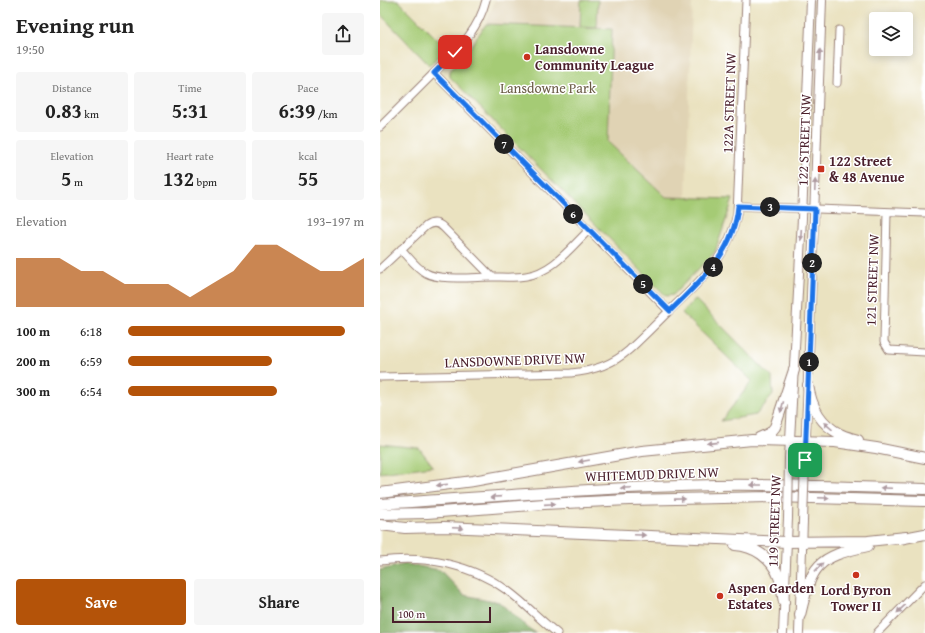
<!DOCTYPE html>
<meta charset="utf-8">
<style>
body{margin:0;font-family:"Gentium Book Plus",serif;background:#f6f6f6;color:#222;height:100vh;display:flex;flex-direction:column;font-size:15px;white-space:nowrap}
*{box-sizing:border-box;margin:0}
p{font-size:13px;color:#767676}
.icon{flex:none;width:22px;height:22px;fill:none;stroke:currentColor;stroke-width:2;stroke-linecap:round;stroke-linejoin:round}
.map{position:relative;flex:1;overflow:hidden}
.details{display:flex;flex-direction:column;background:#fff;width:380px}
.details>*{flex:none}
.buttons{position:absolute;left:489px;top:12px;display:grid;gap:8px}
.buttons a{display:grid;place-items:center;width:44px;height:44px;border-radius:4px;background:#fff;box-shadow:0 2px 10px #0003;font-size:20px}
.scale{position:absolute;left:12px;bottom:10px;width:99px;box-sizing:border-box;padding-left:4px;border:2px solid #4a1f2b;border-top:0;font-size:11px;line-height:14px;white-space:nowrap;color:#4a1f2b;-webkit-text-stroke:3px #fff;paint-order:stroke}
.pin{position:absolute;display:grid;place-items:center;width:34px;height:34px;color:#fff;margin:-17px;border-radius:8px;box-shadow:0 2px 6px #0006}
.km{position:absolute;width:20px;height:20px;margin:-10px;border-radius:50%;background:#222;color:#fff;font-size:11px;line-height:20px;text-align:center}
.round{display:grid;place-items:center;flex:none;width:42px;height:42px;border-radius:4px;background:#f6f6f6}
.headline{display:flex;align-items:center;justify-content:space-between;height:68px;padding:0 16px}
h1{font-size:22px;font-weight:600;line-height:30px}
.stats{display:grid;grid-template-columns:repeat(3,1fr);gap:6px;height:68px;padding:4px 16px}
.stats div{display:grid;align-content:center;border-radius:4px;background:#f6f6f6;text-align:center}
.stats b{font-size:20px;font-weight:600}
.stats small{font-size:11px;font-weight:400}
.stats p{font-size:11px}
.chart{height:112px;padding:8px 16px}
.chart p{display:flex;justify-content:space-between}
.chart svg{width:100%;height:72px;margin-top:4px;fill:#b45309;opacity:.7}
.button{display:flex;gap:8px;margin-top:auto;padding:8px 16px}
.button a{flex:1;height:46px;border-radius:4px;background:#b45309;color:#fff;font-size:16px;font-weight:600;line-height:46px;text-align:center}
.button a+a{background:#f6f6f6;color:#222}
ul{padding:0 16px;list-style:none;font-size:13px}
li{display:grid;grid-template-columns:64px 48px 1fr;align-items:center;height:30px}
li i{height:10px;border-radius:5px;background:#b45309}
main{display:flex;flex:1;min-height:0}
.map>svg:first-child{display:block}
</style>
<main>
<section class="details">
<div class="headline"><div><h1>Evening run</h1><p>19:50</p></div><a class="round"><svg class="icon" aria-label="share" viewBox="0 0 24 24"><path d="M12 15V3M7 8l5-5 5 5M5 13v7h14v-7"/></svg></a></div>
<div class="stats">
<div><p>Distance</p><b>0.83<small> km</small></b></div>
<div><p>Time</p><b>5:31</b></div>
<div><p>Pace</p><b>6:39<small> /km</small></b></div>
</div>
<div class="stats">
<div><p>Elevation</p><b>5<small> m</small></b></div>
<div><p>Heart rate</p><b>132<small> bpm</small></b></div>
<div><p>kcal</p><b>55</b></div>
</div>
<div class="chart"><p><span>Elevation</span>193–197 m</p>
<svg viewBox="0 0 160 44" preserveAspectRatio="none"><path d="M0 44V14L10 14L20 14L30 22L40 22L50 30L60 30L70 30L80 38L90 30L100 22L110 6L120 6L130 14L140 22L150 22L160 14V44z"/></svg>
</div>
<ul>
<li><b>100 m</b>6:18<i style="width:92%"></i></li>
<li><b>200 m</b>6:59<i style="width:61%"></i></li>
<li><b>300 m</b>6:54<i style="width:63%"></i></li>
</ul>
<div class="button"><a>Save</a><a>Share</a></div>
</section>
<div class="map">
<svg width="545" height="633" viewBox="0 0 545 633">
<rect width="100%" height="100%" fill="#fff"/>
<filter id="ink" filterUnits="userSpaceOnUse"><feTurbulence type="fractalNoise" baseFrequency=".025" numOctaves="2"/><feDisplacementMap in="SourceGraphic" scale="8" xChannelSelector="R" yChannelSelector="G"/><feConvolveMatrix kernelMatrix="1 2 1 2 8 2 1 2 1" color-interpolation-filters="sRGB"/></filter>
<filter id="wash" filterUnits="userSpaceOnUse"><feTurbulence type="fractalNoise" baseFrequency=".012" numOctaves="4" result="noise"/><feDisplacementMap in="SourceGraphic" scale="16" xChannelSelector="R" yChannelSelector="G"/><feGaussianBlur stdDeviation="0.9" result="paint"/><feColorMatrix in="noise" values="0 0 0 0 0 0 0 0 0 0 0 0 0 0 0 0 0 1.4 0 .05"/><feComposite in="paint" operator="in"/></filter>
<g filter="url(#wash)">
<rect width="100%" height="100%" fill="#eae2c0"/>
<path fill="#e0d3b4" d="M 115,0 L 312,0 L 306,198 L 286,197 L 228,142 L 232,29 L 106,24 Z"/>
<path fill="#a5cb75" stroke="#787550" d="M 0,0 L 18,0 L 67,49 L 49,65 L 0,14 Z
M 201,0 L 218,0 L 217,28 L 200,27 Z
M 106,24 L 232,29 L 228,142 L 286,197 L 353,199 L 335,252 L 293,295 L 286,296 L 70,77 L 70,71 L 89,49 Z
M 315,299 L 392,377 L 393,395 L 376,415 L 341,421 L 372,381 L 302,313 Z
M 0,444 L 39,448 L 53,466 L 0,473 Z"/>
<path fill="#84af66" stroke="#676748" d="M 26,564 L 60,570 L 84,595 L 119,602 L 148,628 L 156,633 L 0,633 L 0,570 Z"/>
</g>
<g filter="url(#ink)">
<g fill="none" stroke-linecap="round" stroke-linejoin="round">
<defs>
<path id="minor" d="M 106,0 C 98,32 77,50 54,73 L 289,311
M 457,83 L 459,30
M 0,127 L 54,73
M 358,206 L 545,213
M 507,212 L 504,342 L 509,350 L 545,352
M 21,249 C 29,257 36,268 46,273 C 60,281 95,277 112,277
M 0,269 L 46,226 C 52,222 58,222 64,228 L 112,277 C 123,277 135,278 146,276 C 173,272 190,248 209,230
M 0,377 L 191,373 C 213,371 232,365 249,350 C 263,337 277,323 290,310 C 320,281 349,257 357,214 L 366,0
M 0,561 C 45,555 91,564 128,591 C 146,604 160,620 177,633
M 497,633 L 545,584"/>
<path id="major" d="M 409,458 L 422,218 L 431,0
M 425,460 L 442,0
M 403,633 L 408,518
M 419,633 L 423,521"/>
<path id="highway" d="M 428,385 C 431,406 440,424 460,434 C 465,437 472,438 478,440
M 379,438 L 390,433 L 395,427 L 414,370
M 0,493 L 93,481 L 262,451 L 372,440 L 455,442 L 496,448 L 545,458
M 0,504 C 112,497 224,487 336,485 C 406,484 475,487 545,489
M 0,514 L 47,513 L 164,504 L 249,500 L 394,497 L 545,501
M 0,525 L 25,528 L 64,527 L 407,542 L 488,541 L 526,537
M 519,539 L 545,534
M 355,545 C 374,546 392,558 399,577 C 402,585 402,594 404,602
M 420,615 C 432,565 436,557 488,546"/>
</defs>
<use href="#minor" stroke="#9a8076" stroke-width="9"/>
<use href="#major" stroke="#9a8076" stroke-width="10"/>
<use href="#highway" stroke="#9a8076" stroke-width="12"/>
<use href="#minor" stroke="#fff" stroke-width="7"/>
<use href="#major" stroke="#fff" stroke-width="8"/>
<use href="#highway" stroke="#fff" stroke-width="10"/>
<defs>
<path id="major-bridge" d="M 408,518 L 409,458
M 423,521 L 425,460"/>
</defs>
<use href="#major-bridge" stroke="#9a8076" stroke-width="10" stroke-linecap="butt"/>
<use href="#major-bridge" stroke="#fff" stroke-width="8"/>
</g>
<defs><path id="oneway-solid" d="M-6-.8H1V-3.2L6.5 0L1 3.2V.8H-6Z"/></defs>
<g fill="#ae9aa0">
<use href="#oneway-solid" transform="translate(440 55) rotate(-88)"/>
<use href="#oneway-solid" transform="translate(435 185) rotate(-88)"/>
<use href="#oneway-solid" transform="translate(421 235) rotate(93)"/>
<use href="#oneway-solid" transform="translate(402 407) rotate(105)"/>
<use href="#oneway-solid" transform="translate(448 426) rotate(-139)"/>
<use href="#oneway-solid" transform="translate(333 443) rotate(174)"/>
<use href="#oneway-solid" transform="translate(204 461) rotate(170)"/>
<use href="#oneway-solid" transform="translate(62 485) rotate(173)"/>
<use href="#oneway-solid" transform="translate(376 485) rotate(180)"/>
<use href="#oneway-solid" transform="translate(246 488) rotate(177)"/>
<use href="#oneway-solid" transform="translate(506 488) rotate(-178)"/>
<use href="#oneway-solid" transform="translate(116 497) rotate(176)"/>
<use href="#oneway-solid" transform="translate(444 498) rotate(2)"/>
<use href="#oneway-solid" transform="translate(300 499) rotate(-1)"/>
<use href="#oneway-solid" transform="translate(170 504) rotate(-4)"/>
<use href="#oneway-solid" transform="translate(78 528) rotate(2)"/>
<use href="#oneway-solid" transform="translate(260 535) rotate(2)"/>
<use href="#oneway-solid" transform="translate(439 567) rotate(-47)"/>
<use href="#oneway-solid" transform="translate(521 609) rotate(136)"/>
</g>
</g>
<g fill="none" stroke-linecap="round" stroke-linejoin="round" filter="url(#ink)">
<defs>
<path id="route" d="M 75,52 L 54,73 L 290,311 C 321,280 354,253 358,206 L 435,209 L 425,460"/>
</defs>
<use href="#route" stroke="#fff" stroke-width="8"/>
<use href="#route" stroke="#1a73e8" stroke-width="5"/>
</g>
<g fill="#c8321e" stroke="#fff" stroke-width="1.5">
<circle cx="147" cy="57" r="4"/>
<rect x="437" y="165" width="8" height="8" rx="2"/>
<circle cx="476" cy="575" r="4"/>
<circle cx="340" cy="596" r="4"/>
</g>
<g text-anchor="middle" dominant-baseline="central" stroke-width="3" stroke-linejoin="round" paint-order="stroke">
<g font-size="14" font-weight="bold" fill="#4a1f2b" stroke="#fff" text-anchor="start">
<text x="155" y="49">Lansdowne<tspan x="155" dy="16">Community League</tspan></text>
<text x="449" y="161">122 Street<tspan x="449" dy="16">&amp; 48 Avenue</tspan></text>
<text x="348" y="588">Aspen Garden<tspan x="348" dy="16">Estates</tspan></text>
<text x="476" y="590" text-anchor="middle">Lord Byron<tspan x="476" dy="16">Tower II</tspan></text>
</g>
<g font-size="14" fill="#6a5b45" stroke="#fff">
<text x="168" y="88">Lansdowne Park</text>
</g>
<g font-size="14" fill="#4a1f2b" stroke="#fff">
<text transform="translate(349 103) rotate(-88)">122A STREET NW</text>
<text transform="translate(424 140) rotate(-88)">122 STREET NW</text>
<text transform="translate(492 280) rotate(-88)">121 STREET NW</text>
<text transform="translate(135 360) rotate(-2)">LANSDOWNE DRIVE NW</text>
<text transform="translate(272 474) rotate(-2)">WHITEMUD DRIVE NW</text>
<text transform="translate(394 521) rotate(-88)">119 STREET NW</text>
</g>
</g>
</svg>
<div class="buttons">
<a><svg class="icon" aria-label="layers" viewBox="0 0 24 24"><path d="M12 4l9 5-9 5-9-5zM3 14l9 5 9-5"/></svg></a>
</div>
<div class="scale">100 m</div>
<div class="pin" style="left:425px;top:460px;background:#1e9e55"><svg class="icon" aria-label="arrive" viewBox="0 0 24 24"><path d="M6 21V4h12l-3 4 3 4H6"/></svg></div>
<div class="pin" style="left:75px;top:52px;background:#d93025"><svg class="icon" aria-label="check" viewBox="0 0 24 24"><path d="M5 12l5 5 9-10"/></svg></div>
<b class="km" style="left:429px;top:362px">1</b>
<b class="km" style="left:432px;top:263px">2</b>
<b class="km" style="left:390px;top:207px">3</b>
<b class="km" style="left:333px;top:267px">4</b>
<b class="km" style="left:263px;top:284px">5</b>
<b class="km" style="left:193px;top:214px">6</b>
<b class="km" style="left:124px;top:144px">7</b>
</div>
</main>
